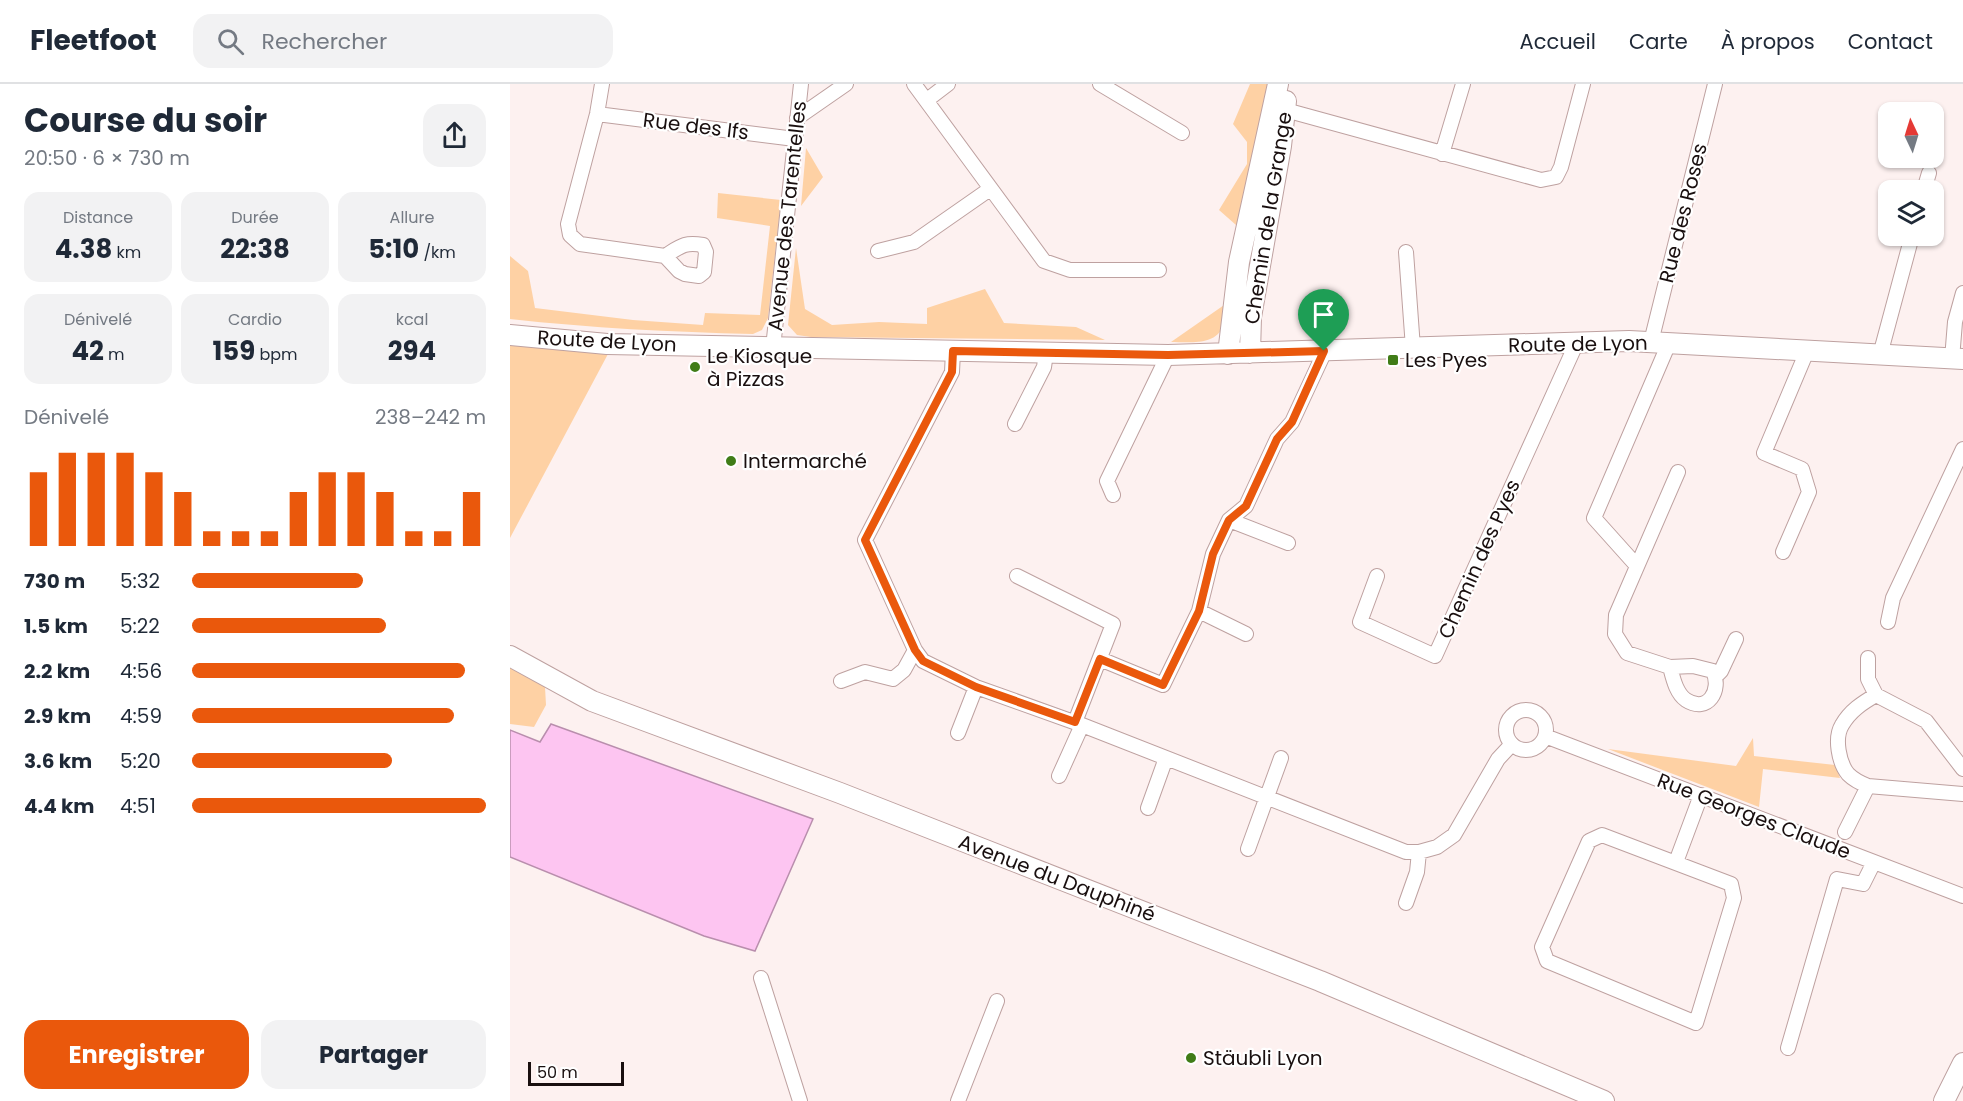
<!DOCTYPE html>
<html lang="fr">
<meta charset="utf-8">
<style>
body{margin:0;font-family:Poppins,sans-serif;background:#f2f2f3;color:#1f2937;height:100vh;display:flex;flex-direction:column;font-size:22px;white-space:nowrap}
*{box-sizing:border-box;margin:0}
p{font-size:20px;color:#747a83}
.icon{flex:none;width:33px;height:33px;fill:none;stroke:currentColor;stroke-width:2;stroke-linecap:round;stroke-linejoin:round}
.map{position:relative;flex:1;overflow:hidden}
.drawer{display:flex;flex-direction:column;background:#fff;width:510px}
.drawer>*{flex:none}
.needle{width:39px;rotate:356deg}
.controls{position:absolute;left:1368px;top:18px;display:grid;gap:12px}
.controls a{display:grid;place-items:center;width:66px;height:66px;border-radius:12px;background:#fff;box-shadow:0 2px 4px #0004;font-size:30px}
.scale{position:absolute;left:18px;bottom:15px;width:96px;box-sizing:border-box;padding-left:6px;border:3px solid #190f0f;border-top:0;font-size:16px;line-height:21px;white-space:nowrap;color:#190f0f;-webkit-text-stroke:4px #fff;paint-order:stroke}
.pin{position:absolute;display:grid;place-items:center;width:51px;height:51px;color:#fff;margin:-62px -26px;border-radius:50% 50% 50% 0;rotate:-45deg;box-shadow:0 0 6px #0007}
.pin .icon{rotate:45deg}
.round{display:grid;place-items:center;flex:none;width:63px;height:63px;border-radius:18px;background:#f2f2f3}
.head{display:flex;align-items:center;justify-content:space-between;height:102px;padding:0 24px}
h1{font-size:33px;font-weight:700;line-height:45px}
.figures{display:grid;grid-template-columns:repeat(3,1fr);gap:9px;height:102px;padding:6px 24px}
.figures div{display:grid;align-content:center;border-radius:15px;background:#f2f2f3;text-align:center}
.figures b{font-size:26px;font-weight:700}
.figures small{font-size:16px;font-weight:400}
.figures p{font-size:16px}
.chart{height:168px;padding:12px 24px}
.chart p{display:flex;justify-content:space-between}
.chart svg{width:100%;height:108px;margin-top:6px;stroke:#ea580c;stroke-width:6}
.cta{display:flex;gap:12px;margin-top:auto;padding:12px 24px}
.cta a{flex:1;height:69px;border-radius:18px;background:#ea580c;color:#fff;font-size:24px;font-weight:700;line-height:69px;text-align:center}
.cta a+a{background:#f2f2f3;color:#1f2937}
ul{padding:0 24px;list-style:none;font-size:20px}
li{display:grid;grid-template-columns:96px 72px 1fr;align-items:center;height:45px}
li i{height:15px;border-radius:8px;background:#ea580c}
header{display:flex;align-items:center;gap:36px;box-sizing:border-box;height:84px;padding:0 30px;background:#fff;border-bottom:2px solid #e0e1e3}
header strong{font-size:28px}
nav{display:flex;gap:33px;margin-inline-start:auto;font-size:21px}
.search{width:420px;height:54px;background:#f2f2f3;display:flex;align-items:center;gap:15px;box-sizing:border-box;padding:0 21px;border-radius:18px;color:#747a83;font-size:22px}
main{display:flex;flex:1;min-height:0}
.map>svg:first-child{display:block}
</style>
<header>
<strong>Fleetfoot</strong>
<div class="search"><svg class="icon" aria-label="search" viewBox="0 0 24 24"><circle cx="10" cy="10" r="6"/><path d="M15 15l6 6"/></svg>Rechercher</div>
<nav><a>Accueil</a><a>Carte</a><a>À propos</a><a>Contact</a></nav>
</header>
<main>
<section class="drawer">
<div class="head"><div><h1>Course du soir</h1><p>20:50 · 6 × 730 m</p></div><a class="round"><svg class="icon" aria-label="share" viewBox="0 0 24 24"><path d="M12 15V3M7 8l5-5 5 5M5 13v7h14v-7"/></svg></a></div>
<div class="figures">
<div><p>Distance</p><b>4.38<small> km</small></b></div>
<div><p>Durée</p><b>22:38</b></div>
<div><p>Allure</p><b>5:10<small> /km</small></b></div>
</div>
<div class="figures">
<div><p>Dénivelé</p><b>42<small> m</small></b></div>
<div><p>Cardio</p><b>159<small> bpm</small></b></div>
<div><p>kcal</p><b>294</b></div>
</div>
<div class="chart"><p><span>Dénivelé</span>238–242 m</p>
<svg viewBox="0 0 160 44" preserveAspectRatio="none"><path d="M5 44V14M15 44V6M25 44V6M35 44V6M45 44V14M55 44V22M65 44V38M75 44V38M85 44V38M95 44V22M105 44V14M115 44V14M125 44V22M135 44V38M145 44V38M155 44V22"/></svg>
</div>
<ul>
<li><b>730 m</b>5:32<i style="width:58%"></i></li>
<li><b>1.5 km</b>5:22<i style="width:66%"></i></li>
<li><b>2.2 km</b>4:56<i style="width:93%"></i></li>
<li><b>2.9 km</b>4:59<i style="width:89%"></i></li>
<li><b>3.6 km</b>5:20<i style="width:68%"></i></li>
<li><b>4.4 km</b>4:51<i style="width:100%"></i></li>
</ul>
<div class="cta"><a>Enregistrer</a><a>Partager</a></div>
</section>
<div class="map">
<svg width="1453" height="1017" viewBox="0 0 1453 1017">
<rect width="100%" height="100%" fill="#fdf1f0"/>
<path fill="#fed1a4" d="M 740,0 L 761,0 L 729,149 L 726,141 L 709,126 L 737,80 L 737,58 L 723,40 Z
M 296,64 L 313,93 L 291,122 Z
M 208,109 L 271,116 L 258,234 L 252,246 L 243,250 C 161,248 81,244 0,235 L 0,172 L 18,187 L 25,224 L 123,236 L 193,241 L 195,229 L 250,231 L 260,142 L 207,134 Z
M 286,164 L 295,225 L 322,241 L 369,238 L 417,240 L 417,224 L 475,205 L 494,239 L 566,243 L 595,256 L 301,253 L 287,251 L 278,241 Z
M 717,219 C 716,226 716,235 713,242 C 706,262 678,258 661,258 Z
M 0,259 L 98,270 L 0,454 Z
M 0,584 L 35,603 L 36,621 L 24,643 L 0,640 Z
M 1243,654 L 1244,672 L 1325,681 L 1330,694 L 1253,685 L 1249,723 L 1098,665 L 1226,682 Z"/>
<path fill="#fdc5f1" stroke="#b98ead" stroke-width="1.5" d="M 41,640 L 303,735 L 245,867 L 194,852 L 0,773 L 0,646 L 30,658 Z"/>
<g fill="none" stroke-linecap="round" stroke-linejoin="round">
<defs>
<path id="street" d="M 92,0 L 87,30 L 58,140 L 60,151 L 70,160 L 155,172 L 169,187 L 175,190 L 189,192 L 194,188 L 196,168 L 193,161 C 174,158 171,162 155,172
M 404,0 L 534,177 L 560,186 L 649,186
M 590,0 L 672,49
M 417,16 L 438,0
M 768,24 L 1031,96 L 1046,93 L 1051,83 L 1073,0
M 87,30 L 285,55
M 287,34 L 336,0
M 932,70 L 953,0
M 1414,106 L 1419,89
M 368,167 L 404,158 L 480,105
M 896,168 L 903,264
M 1141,258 L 1205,0
M 263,264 L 291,0
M 443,267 L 442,288 L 355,456 L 405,566 L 413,577 L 466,603 L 572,641 L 896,768 L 909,768 L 927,763 L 944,751 L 988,675 L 1002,660
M 1370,271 L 1402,152
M 1442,275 L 1445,238 L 1453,209
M 505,340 L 534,283 L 536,269
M 603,411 L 597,397 L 658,271
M 719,436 L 778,459
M 1273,468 L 1299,408 L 1292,385 L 1254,369 L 1297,267
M 1127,482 L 1084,434 L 1159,259
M 507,492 L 603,540 L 565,638
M 867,492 L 850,538 L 925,572 L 1067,258
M 689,527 L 736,550
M 1378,538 L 1383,514 L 1453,365
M 1358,574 L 1358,595 L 1366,611
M 590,575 L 653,601 L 689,527 L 703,470 L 719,436 L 736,422 L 767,355 L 782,338 L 815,267
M 1160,583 C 1163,594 1166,609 1176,616 C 1198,630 1212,606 1203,587 L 1183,582 L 1160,583 L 1117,569 L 1105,550 L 1106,531 L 1168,388
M 1205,593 L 1211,587 L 1226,555
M 331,597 L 355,588 L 383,595 L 394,586 L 405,566
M996 646a20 20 0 1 1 40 0a20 20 0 1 1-40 0Z
M 448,649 L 466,603
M 1035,652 L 1453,812
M 1453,685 L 1416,637 L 1366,611 C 1352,619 1340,627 1332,641 C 1324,654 1329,679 1338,690 C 1344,696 1350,699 1358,702 L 1453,710
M 549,692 L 572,641
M 638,724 L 656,674
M 1335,748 L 1358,702
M 1092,751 L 1221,800 L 1224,814 L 1186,939 L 1037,877 L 1032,863 L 1079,757 Z
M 738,765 L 771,674
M 1166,778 L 1191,711
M 896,819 L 907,788 L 909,768
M 251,894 L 290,1017
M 1278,964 L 1327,795 L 1353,800 L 1364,778
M 448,1017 L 487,917"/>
<path id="secondary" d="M 0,251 L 97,260 L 658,271 L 1119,257 L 1453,275
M 740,269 L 741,233 L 771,62 L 776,17
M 718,270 L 729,178 L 768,0
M 0,572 L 82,617 L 330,709 L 810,897 L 1094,1017
M 1434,1017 L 1453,979"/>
</defs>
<use href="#street" stroke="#bea1a0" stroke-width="16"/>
<use href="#secondary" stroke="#bea1a0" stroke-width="22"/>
<use href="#street" stroke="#fff" stroke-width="14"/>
<use href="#secondary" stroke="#fff" stroke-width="20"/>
</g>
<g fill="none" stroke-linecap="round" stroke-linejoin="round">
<defs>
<path id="route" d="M 443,267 L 658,271 L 814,267 L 782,338 L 767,355 L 736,422 L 719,436 L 703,470 L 689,527 L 653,601 L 590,575 L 565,638 L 466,603 L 413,577 L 405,566 L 355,456 L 442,288 Z"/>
</defs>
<use href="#route" stroke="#fff" stroke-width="12"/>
<use href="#route" stroke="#ea580c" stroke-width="8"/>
</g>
<g fill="#407c17" stroke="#fff" stroke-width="2">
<rect x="877" y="270" width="12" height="12" rx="3"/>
<circle cx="185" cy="283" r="6"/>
<circle cx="221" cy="377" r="6"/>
<circle cx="681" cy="974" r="6"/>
</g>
<g text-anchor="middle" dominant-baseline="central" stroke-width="4.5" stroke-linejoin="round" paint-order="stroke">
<g font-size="20" fill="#190f0f" stroke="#fff">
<text transform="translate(186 42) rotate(7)">Rue des Ifs</text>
<text transform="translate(1173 129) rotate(-76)">Rue des Roses</text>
<text transform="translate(277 132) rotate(-84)">Avenue des Tarentelles</text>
<text transform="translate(758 134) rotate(-81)">Chemin de la Grange</text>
<text transform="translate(97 257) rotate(3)">Route de Lyon</text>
<text transform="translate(1068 260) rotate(-1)">Route de Lyon</text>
<text transform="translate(969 475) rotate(-66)">Chemin des Pyes</text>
<text transform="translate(1244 732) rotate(21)">Rue Georges Claude</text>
<text transform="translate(547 794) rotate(21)">Avenue du Dauphiné</text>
</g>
<g font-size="20" fill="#190f0f" stroke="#fff" text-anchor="start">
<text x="197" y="272">Le Kiosque<tspan x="197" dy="23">à Pizzas</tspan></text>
<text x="895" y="276">Les Pyes</text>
<text x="233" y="377">Intermarché</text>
<text x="693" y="974">Stäubli Lyon</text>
</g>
</g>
</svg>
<div class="controls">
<a><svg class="needle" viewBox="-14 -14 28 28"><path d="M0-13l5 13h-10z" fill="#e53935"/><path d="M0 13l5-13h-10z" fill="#747a83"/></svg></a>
<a><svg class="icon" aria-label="layers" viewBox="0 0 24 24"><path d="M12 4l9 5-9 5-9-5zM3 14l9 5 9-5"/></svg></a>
</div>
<div class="scale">50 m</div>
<div class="pin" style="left:814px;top:267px;background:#1e9e55"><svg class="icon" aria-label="arrive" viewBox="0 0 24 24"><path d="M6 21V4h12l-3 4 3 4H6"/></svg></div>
</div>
</main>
